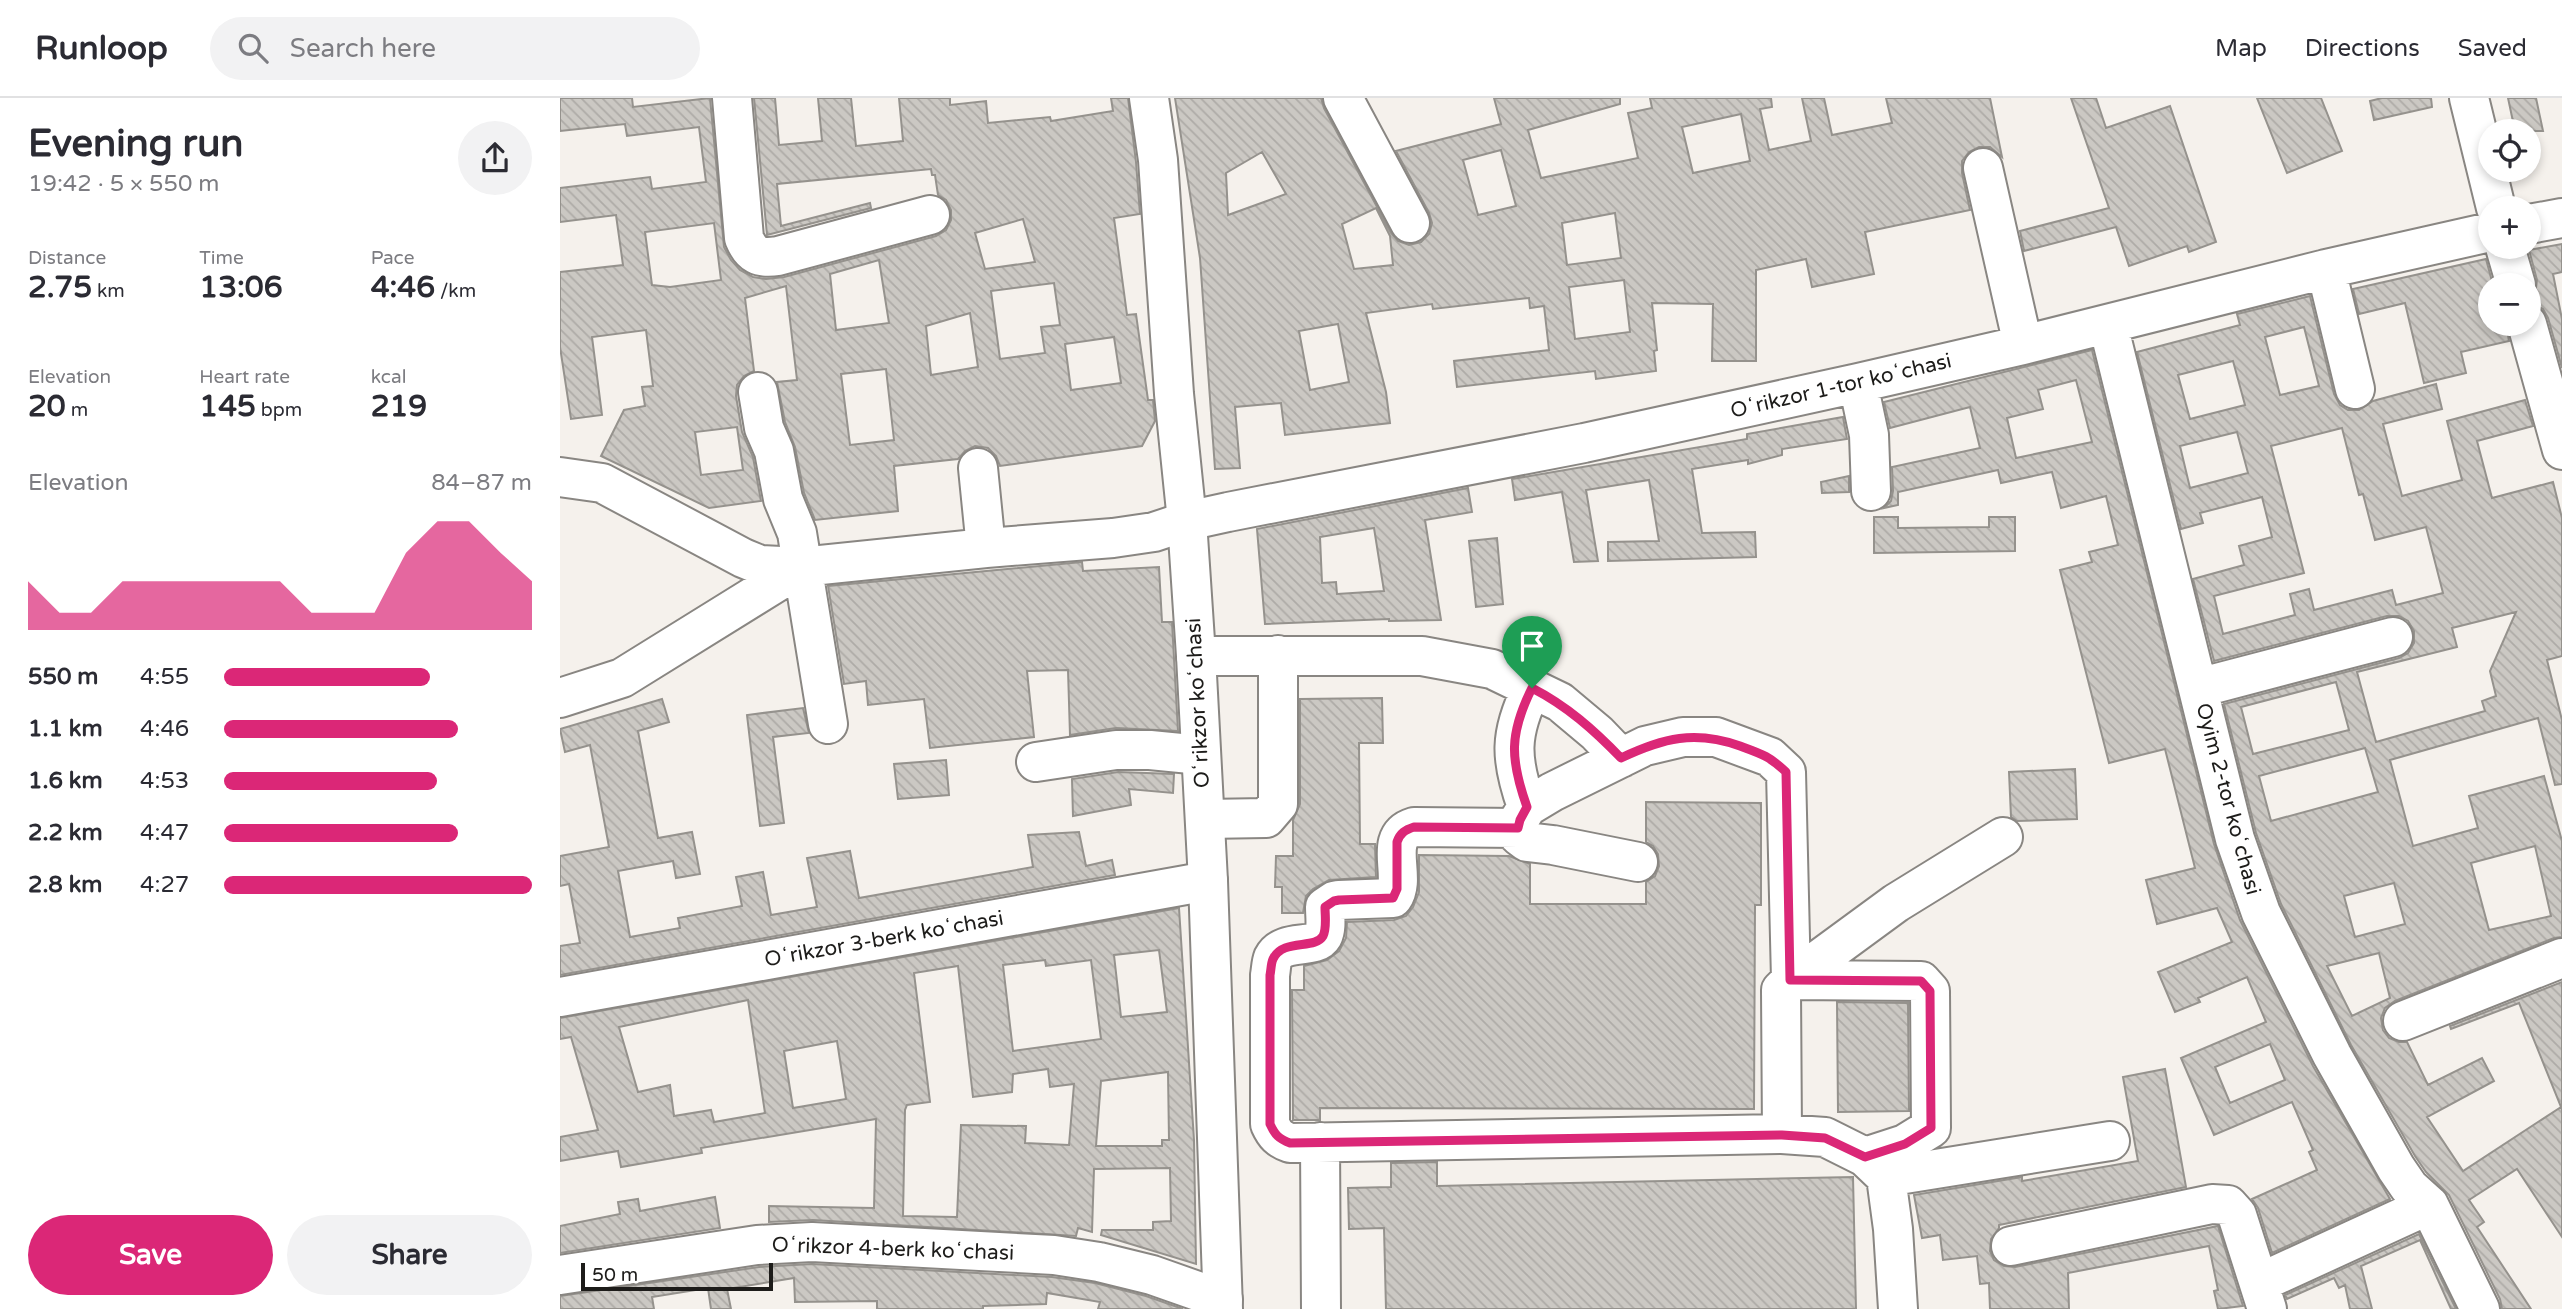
<!DOCTYPE html>
<meta charset="utf-8">
<style>
body{margin:0;font-family:"Varela Round",sans-serif;background:#f2f2f3;color:#2b2b33;height:100vh;display:flex;flex-direction:column;font-size:26px;white-space:nowrap}
*{box-sizing:border-box;margin:0}
p{font-size:23px;color:#7c7c81}
.icon{flex:none;width:38px;height:38px;fill:none;stroke:currentColor;stroke-width:2;stroke-linecap:round;stroke-linejoin:round}
.map{position:relative;flex:1;overflow:hidden}
.drawer{display:flex;flex-direction:column;background:#fff;width:560px}
.drawer>*{flex:none}
.tools{position:absolute;left:1918px;top:21px;display:grid;gap:14px}
.tools a{display:grid;place-items:center;width:63px;height:63px;border-radius:50%;background:#fff;box-shadow:0 4px 10px #0003;font-size:35px}
.scale{position:absolute;left:21px;bottom:18px;width:192px;box-sizing:border-box;padding-left:7px;border:4px solid #1d1c1a;border-top:0;font-size:19px;line-height:24px;white-space:nowrap;color:#1d1c1a;-webkit-text-stroke:5px #fff;paint-order:stroke}
.pin{position:absolute;display:grid;place-items:center;width:60px;height:60px;color:#fff;margin:-72px -30px;border-radius:50% 50% 50% 0;rotate:-45deg;box-shadow:0 0 7px #0007}
.pin .icon{rotate:45deg}
.round{display:grid;place-items:center;flex:none;width:74px;height:74px;border-radius:37px;background:#f2f2f3}
.summary{display:flex;align-items:center;justify-content:space-between;height:119px;padding:0 28px}
h1{font-size:38px;font-weight:700;line-height:52px}
.metrics{display:grid;grid-template-columns:repeat(3,1fr);gap:10px;height:119px;padding:7px 28px}
.metrics div{display:grid;align-content:center}
.metrics b{font-size:30px;font-weight:700}
.metrics small{font-size:19px;font-weight:400}
.metrics p{font-size:19px}
.chart{height:196px;padding:14px 28px}
.chart p{display:flex;justify-content:space-between}
.chart svg{width:100%;height:126px;margin-top:7px;fill:#db2777;opacity:.7}
.cta{display:flex;gap:14px;margin-top:auto;padding:14px 28px}
.cta a{flex:1;height:80px;border-radius:42px;background:#db2777;color:#fff;font-size:28px;font-weight:700;line-height:80px;text-align:center}
.cta a+a{background:#f2f2f3;color:#2b2b33}
ul{padding:0 28px;list-style:none;font-size:23px}
li{display:grid;grid-template-columns:112px 84px 1fr;align-items:center;height:52px}
li i{height:18px;border-radius:9px;background:#db2777}
header{display:flex;align-items:center;gap:42px;box-sizing:border-box;height:98px;padding:0 35px;background:#fff;border-bottom:2px solid #e1e1e2}
header strong{font-size:33px}
nav{display:flex;gap:38px;margin-inline-start:auto;font-size:24px}
.search{width:490px;height:63px;background:#f2f2f3;display:flex;align-items:center;gap:18px;box-sizing:border-box;padding:0 24px;border-radius:38px;color:#7c7c81;font-size:26px}
main{display:flex;flex:1;min-height:0}
.map>svg:first-child{display:block}
</style>
<header>
<strong>Runloop</strong>
<div class="search"><svg class="icon" aria-label="search" viewBox="0 0 24 24"><circle cx="10" cy="10" r="6"/><path d="M15 15l6 6"/></svg>Search here</div>
<nav><a>Map</a><a>Directions</a><a>Saved</a></nav>
</header>
<main>
<section class="drawer">
<div class="summary"><div><h1>Evening run</h1><p>19:42 · 5 × 550 m</p></div><a class="round"><svg class="icon" aria-label="share" viewBox="0 0 24 24"><path d="M12 15V3M7 8l5-5 5 5M5 13v7h14v-7"/></svg></a></div>
<div class="metrics">
<div><p>Distance</p><b>2.75<small> km</small></b></div>
<div><p>Time</p><b>13:06</b></div>
<div><p>Pace</p><b>4:46<small> /km</small></b></div>
</div>
<div class="metrics">
<div><p>Elevation</p><b>20<small> m</small></b></div>
<div><p>Heart rate</p><b>145<small> bpm</small></b></div>
<div><p>kcal</p><b>219</b></div>
</div>
<div class="chart"><p><span>Elevation</span>84–87 m</p>
<svg viewBox="0 0 160 44" preserveAspectRatio="none"><path d="M0 44V27L10 38L20 38L30 27L40 27L50 27L60 27L70 27L80 27L90 38L100 38L110 38L120 17L130 6L140 6L150 17L160 27V44z"/></svg>
</div>
<ul>
<li><b>550 m</b>4:55<i style="width:67%"></i></li>
<li><b>1.1 km</b>4:46<i style="width:76%"></i></li>
<li><b>1.6 km</b>4:53<i style="width:69%"></i></li>
<li><b>2.2 km</b>4:47<i style="width:76%"></i></li>
<li><b>2.8 km</b>4:27<i style="width:100%"></i></li>
</ul>
<div class="cta"><a>Save</a><a>Share</a></div>
</section>
<div class="map">
<svg width="2002" height="1211" viewBox="0 0 2002 1211">
<defs>
<pattern id="building-back-hatch" width="6" height="6" patternUnits="userSpaceOnUse" patternTransform="scale(1.75)"><rect width="6" height="6" fill="#cbc8c3"/><path d="M-1 5l2 2M0 0l6 6M5-1l2 2" fill="none" stroke="#aeaba7"/></pattern>
</defs>
<rect width="100%" height="100%" fill="#f5f1ec"/>
<path fill="url(#building-back-hatch)" stroke="#95928d" stroke-width="2" fill-rule="evenodd" d="M 0,0 L 72,0 L 73,9 L 150,0 L 164,149 L 171,162 L 180,172 L 193,179 L 206,181 L 224,179 L 376,138 L 386,132 L 391,122 L 391,112 L 386,102 L 378,97 L 375,77 L 372,77 L 371,71 L 217,86 L 221,128 L 310,105 L 311,110 L 207,137 L 194,0 L 215,0 L 219,47 L 262,43 L 258,0 L 291,0 L 296,48 L 343,43 L 339,0 L 390,0 L 390,7 L 426,3 L 428,25 L 490,19 L 491,23 L 553,13 L 551,0 L 568,0 L 576,64 L 580,116 L 554,120 L 567,217 L 576,216 L 588,302 L 593,302 L 595,323 L 582,348 L 440,368 L 436,358 L 428,350 L 415,348 L 405,353 L 398,361 L 334,368 L 338,413 L 255,422 L 244,395 L 235,349 L 225,324 L 217,284 L 237,282 L 226,188 L 185,200 L 194,273 L 184,278 L 177,287 L 176,298 L 182,334 L 193,359 L 201,403 L 149,410 L 41,358 L 64,312 L 85,308 L 82,289 L 93,288 L 86,232 L 32,239 L 42,317 L 11,321 L 0,249 L 0,174 L 63,167 L 56,117 L 0,124 L 0,90 L 90,79 L 92,91 L 146,84 L 139,29 L 67,38 L 65,26 L 0,33 ZM 463,121 L 475,164 L 425,171 L 415,135 ZM 154,125 L 161,182 L 110,189 L 92,187 L 85,134 ZM 319,162 L 329,225 L 276,232 L 270,176 ZM 494,185 L 500,227 L 481,229 L 485,255 L 440,261 L 431,193 ZM 410,215 L 418,269 L 371,277 L 366,228 ZM 554,239 L 561,285 L 511,292 L 505,246 ZM 326,271 L 334,342 L 290,347 L 281,276 ZM 177,329 L 183,372 L 141,377 L 135,334 Z
M 615,0 L 761,0 L 764,10 L 831,135 L 838,143 L 849,147 L 861,144 L 869,136 L 872,125 L 869,115 L 836,53 L 941,26 L 934,0 L 1060,0 L 1060,6 L 968,32 L 981,80 L 1078,60 L 1068,15 L 1092,10 L 1090,0 L 1211,0 L 1212,9 L 1200,11 L 1209,52 L 1251,43 L 1242,0 L 1264,0 L 1272,37 L 1332,25 L 1326,0 L 1430,0 L 1442,59 L 1430,49 L 1419,49 L 1409,54 L 1402,63 L 1402,75 L 1410,112 L 1305,134 L 1314,176 L 1252,189 L 1246,161 L 1196,172 L 1196,263 L 1152,263 L 1153,206 L 1092,205 L 1097,252 L 1094,253 L 1096,273 L 1036,281 L 1035,273 L 897,289 L 894,263 L 989,252 L 984,208 L 970,210 L 969,200 L 873,211 L 872,206 L 806,215 L 826,294 L 830,325 L 725,337 L 721,305 L 675,309 L 680,370 L 655,371 L 640,160 ZM 1181,16 L 1190,63 L 1133,75 L 1122,29 ZM 941,52 L 956,108 L 918,117 L 903,62 ZM 702,54 L 726,96 L 668,117 L 666,75 ZM 816,110 L 830,138 L 833,167 L 794,171 L 782,126 ZM 1055,115 L 1061,160 L 1007,167 L 1002,125 ZM 1064,182 L 1070,234 L 1015,241 L 1009,189 ZM 778,226 L 789,284 L 750,292 L 739,233 Z
M 1511,0 L 1536,0 L 1546,30 L 1610,8 L 1656,144 L 1629,154 L 1627,148 L 1569,168 L 1556,129 L 1464,153 L 1460,133 L 1549,110 Z
M 1697,0 L 1761,0 L 1782,53 L 1727,75 Z
M 1822,0 L 1871,0 L 1872,9 L 1814,22 L 1810,3 Z
M 1948,0 L 1976,0 L 1983,33 L 1955,33 Z
M 2002,146 L 2002,174 L 1993,176 L 2002,221 L 2002,270 L 1988,220 L 1983,211 L 1974,206 L 1977,182 L 1969,152 Z
M 1926,161 L 1933,187 L 1930,187 L 1930,226 L 1946,226 L 1949,243 L 1901,254 L 1906,275 L 1864,285 L 1845,205 L 1799,216 L 1793,191 Z
M 1750,198 L 1774,296 L 1780,307 L 1788,312 L 1799,312 L 1813,303 L 1876,286 L 1882,311 L 1823,326 L 1842,398 L 1902,382 L 1887,323 L 1965,302 L 1973,328 L 1917,343 L 1932,400 L 1993,384 L 2002,420 L 2002,558 L 1987,562 L 2002,622 L 2002,686 L 1995,687 L 1978,620 L 1830,662 L 1853,748 L 1918,730 L 1909,698 L 1984,678 L 2002,743 L 2002,839 L 1994,840 L 1835,903 L 1825,910 L 1821,920 L 1823,932 L 1829,940 L 1839,944 L 1847,944 L 1868,987 L 1922,960 L 1934,983 L 1867,1019 L 1903,1073 L 2001,1009 L 1959,905 L 1891,931 L 1890,928 L 2002,884 L 2002,1139 L 1957,1071 L 1909,1102 L 1924,1124 L 1917,1129 L 1971,1211 L 1942,1211 L 1940,1201 L 1889,1097 L 1866,1074 L 1855,1058 L 1791,947 L 1721,806 L 1696,735 L 1664,606 L 1839,560 L 1848,555 L 1854,545 L 1854,533 L 1848,523 L 1839,518 L 1827,518 L 1654,563 L 1633,481 L 1684,467 L 1679,448 L 1712,439 L 1702,399 L 1640,415 L 1643,425 L 1621,431 L 1577,254 L 1680,227 L 1677,216 ZM 1744,229 L 1759,288 L 1720,297 L 1705,239 ZM 1673,263 L 1685,307 L 1630,321 L 1618,277 ZM 1782,330 L 1799,397 L 1803,396 L 1815,442 L 1866,429 L 1883,495 L 1836,507 L 1832,492 L 1754,512 L 1749,491 L 1730,496 L 1735,517 L 1663,536 L 1654,498 L 1744,475 L 1711,348 ZM 1677,334 L 1688,375 L 1630,390 L 1620,348 ZM 1956,514 L 1930,573 L 1936,598 L 1922,603 L 1925,613 L 1816,644 L 1797,574 L 1897,549 L 1892,530 ZM 1776,584 L 1789,632 L 1693,656 L 1681,609 ZM 1805,650 L 1818,694 L 1711,723 L 1699,678 ZM 1975,748 L 1991,818 L 1929,832 L 1911,765 ZM 1834,785 L 1845,826 L 1795,839 L 1784,798 ZM 1819,855 L 1830,900 L 1792,918 L 1767,868 Z
M 1532,252 L 1654,746 L 1680,822 L 1753,968 L 1830,1101 L 1712,1155 L 1698,1110 L 1692,1101 L 1757,1072 L 1749,1054 L 1753,1052 L 1732,1004 L 1654,1037 L 1621,960 L 1706,924 L 1687,879 L 1638,900 L 1640,904 L 1615,914 L 1598,874 L 1672,844 L 1657,810 L 1597,826 L 1586,782 L 1635,770 L 1605,651 L 1549,665 L 1500,472 L 1532,464 L 1529,454 L 1558,447 L 1546,398 L 1501,410 L 1492,374 L 1441,385 L 1438,372 L 1338,394 L 1338,407 L 1324,410 L 1331,403 L 1333,393 L 1332,369 L 1420,350 L 1410,309 L 1330,330 L 1324,304 ZM 1516,282 L 1532,344 L 1456,360 L 1447,320 L 1483,311 L 1478,292 ZM 1710,946 L 1725,982 L 1670,1005 L 1655,969 Z
M 1283,319 L 1287,341 L 1222,351 L 1222,357 L 1188,366 L 1188,362 L 1132,371 L 1142,435 L 1195,434 L 1196,459 L 1048,463 L 1048,444 L 1099,443 L 1089,382 L 1026,392 L 1038,463 L 1014,464 L 1002,394 L 955,402 L 952,381 L 1187,341 L 1187,336 Z
M 1289,378 L 1289,394 L 1262,395 L 1261,384 Z
M 908,390 L 912,414 L 865,422 L 881,522 L 829,523 L 829,521 L 705,526 L 697,431 ZM 814,430 L 824,493 L 777,496 L 776,484 L 762,485 L 760,439 Z
M 1314,419 L 1338,419 L 1338,430 L 1429,429 L 1429,419 L 1455,419 L 1455,453 L 1314,455 Z
M 937,440 L 943,506 L 916,509 L 909,443 Z
M 522,464 L 523,473 L 599,469 L 602,524 L 612,524 L 618,633 L 556,630 L 510,637 L 508,572 L 467,573 L 474,639 L 370,650 L 364,601 L 308,607 L 306,583 L 284,586 L 268,488 Z
M 822,600 L 823,645 L 799,645 L 800,746 L 815,746 L 816,779 L 769,782 L 753,791 L 746,798 L 743,815 L 722,815 L 722,789 L 715,789 L 716,758 L 733,758 L 733,722 L 740,706 L 740,601 Z
M 102,601 L 109,624 L 78,633 L 98,740 L 132,734 L 140,776 L 116,780 L 113,763 L 58,773 L 70,839 L 120,830 L 118,820 L 182,808 L 176,779 L 203,774 L 211,817 L 257,809 L 247,760 L 290,753 L 299,800 L 473,769 L 468,737 L 519,734 L 526,768 L 552,762 L 555,777 L 0,877 L 0,848 L 20,845 L 9,786 L 0,788 L 0,758 L 49,749 L 30,647 L 5,654 L 0,631 Z
M 243,610 L 249,635 L 213,639 L 224,725 L 200,728 L 187,617 Z
M 386,662 L 389,697 L 338,701 L 334,666 Z
M 1515,671 L 1517,721 L 1457,723 L 1451,719 L 1449,674 Z
M 558,674 L 614,676 L 613,695 L 569,691 L 571,707 L 513,718 L 512,681 Z
M 1086,704 L 1201,705 L 1201,807 L 1195,807 L 1194,1011 L 760,1010 L 760,1022 L 733,1022 L 732,892 L 744,892 L 744,868 L 767,862 L 779,853 L 786,840 L 787,824 L 834,822 L 846,818 L 853,809 L 859,794 L 859,757 L 949,758 L 970,766 L 970,806 L 1086,806 L 1086,784 L 1095,778 L 1099,768 L 1098,756 L 1093,748 L 1086,744 Z
M 619,810 L 634,1042 L 636,1166 L 541,1137 L 542,1132 L 593,1132 L 593,1124 L 611,1123 L 610,1070 L 534,1071 L 532,1134 L 518,1130 L 516,1138 L 253,1122 L 209,1124 L 209,1108 L 314,1110 L 316,1021 L 141,1050 L 142,1055 L 61,1069 L 58,1053 L 0,1063 L 0,1039 L 38,1032 L 11,939 L 0,941 L 0,920 ZM 599,852 L 607,914 L 561,919 L 554,857 ZM 485,862 L 486,868 L 531,862 L 541,941 L 453,953 L 443,867 ZM 398,868 L 413,999 L 452,994 L 453,976 L 488,971 L 490,989 L 514,986 L 509,1047 L 465,1045 L 466,1028 L 401,1027 L 397,1119 L 343,1118 L 345,1012 L 347,1007 L 370,1004 L 354,875 ZM 188,902 L 205,1015 L 154,1024 L 151,1012 L 114,1018 L 110,987 L 78,994 L 59,929 ZM 277,943 L 286,1001 L 233,1010 L 224,953 ZM 608,974 L 609,1042 L 602,1042 L 602,1048 L 536,1048 L 541,983 Z
M 1277,904 L 1348,905 L 1349,1013 L 1278,1014 Z
M 1605,971 L 1626,1089 L 1439,1127 L 1439,1130 L 1431,1141 L 1430,1153 L 1434,1162 L 1444,1168 L 1455,1169 L 1658,1128 L 1683,1208 L 1658,1211 L 1654,1193 L 1658,1192 L 1649,1148 L 1508,1175 L 1509,1211 L 1430,1211 L 1429,1185 L 1420,1186 L 1417,1158 L 1383,1162 L 1380,1137 L 1362,1140 L 1354,1097 L 1462,1079 L 1462,1083 L 1578,1063 L 1563,979 Z
M 877,1064 L 877,1088 L 1293,1079 L 1296,1211 L 826,1211 L 824,1130 L 789,1131 L 788,1090 L 831,1089 L 831,1065 Z
M 155,1099 L 160,1130 L 0,1155 L 0,1128 L 60,1116 L 58,1104 L 78,1101 L 80,1113 Z
M 1859,1136 L 1896,1211 L 1891,1211 L 1860,1142 L 1801,1168 L 1812,1211 L 1790,1211 L 1785,1187 L 1779,1190 L 1774,1180 L 1727,1201 L 1725,1197 Z
M 252,1166 L 492,1179 L 535,1185 L 586,1198 L 623,1211 L 538,1211 L 540,1204 L 487,1195 L 486,1206 L 423,1208 L 423,1211 L 317,1211 L 317,1203 L 235,1204 L 234,1180 L 167,1191 L 171,1211 L 151,1211 L 148,1190 L 92,1199 L 94,1211 L 0,1211 L 0,1198 L 199,1169 Z"/>
<g fill="none" stroke-linecap="round" stroke-linejoin="round">
<defs>
<path id="minor" d="M 172,0 L 184,140 C 191,157 199,161 218,158 L 370,117
M 783,0 L 850,125
M 1909,0 L 1936,110
M 1423,70 L 1463,247
M 1969,126 L 2002,120
M 1945,149 L 1956,187
M 1766,171 L 1795,291
M 1548,226 L 1675,741 L 1701,815 L 1772,957 L 1836,1070 L 1849,1089 L 1869,1107 L 1920,1211
M 1967,226 L 2002,352
M 1298,285 L 1309,337 L 1311,393
M 198,294 L 204,330 L 214,353 L 223,401 L 237,435 L 268,626
M 418,370 L 426,450
M 0,379 L 42,385 L 183,460 L 200,467 L 241,469 L 426,450 L 553,440 L 594,434 L 627,423 L 668,414 L 1024,345 L 1298,285 L 1463,247 L 1766,171 L 1930,134
M 636,558 L 862,558 L 932,571 L 1000,604 L 1037,635 L 1061,660
M 1638,590 L 1833,539
M 0,600 L 62,580 L 241,469
M 476,664 L 556,652 L 590,652 L 641,657
M 967,709 C 950,661 949,636 972,590
M 645,721 L 706,720 L 718,706 L 718,557
M 959,730 L 854,729 C 821,739 848,779 833,800 L 779,802 L 774,803 L 765,809 C 765,818 767,830 763,838 C 755,852 723,840 713,860 C 711,865 711,872 710,877 L 710,1026 C 715,1037 719,1041 730,1045 L 1222,1036 L 1265,1039 L 1305,1059 L 1326,1079 L 1333,1131 L 1338,1211
M 1078,764 L 993,747 L 967,744 L 959,738 L 959,722 L 967,709 L 992,694 L 1085,648 L 1123,639 L 1156,639 L 1210,659 L 1226,674 L 1231,882 L 1336,805 L 1443,739
M 0,899 L 648,783
M 1843,923 L 2002,860
M 1222,1036 L 1221,892 L 1231,882 L 1361,883 L 1370,893 L 1371,1030 L 1345,1046 L 1305,1059
M 760,1044 L 761,1211
M 1326,1079 L 1550,1043
M 1451,1148 L 1652,1106 L 1668,1107 L 1677,1117 L 1707,1211
M 0,1177 L 197,1147 L 252,1144 L 494,1157 L 539,1164 L 592,1177 L 663,1202
M 1699,1185 L 1869,1107"/>
<path id="major" d="M 589,0 L 598,62 L 614,296 L 627,423 L 636,558 L 648,783 L 663,1211"/>
</defs>
<use href="#minor" stroke="#898682" stroke-width="42"/>
<use href="#major" stroke="#898682" stroke-width="42"/>
<use href="#minor" stroke="#fff" stroke-width="38"/>
<use href="#major" stroke="#fff" stroke-width="38"/>
</g>
<g fill="none" stroke-linecap="round" stroke-linejoin="round">
<defs>
<path id="route" d="M 972,590 C 1007,608 1034,632 1061,660 C 1103,640 1135,632 1180,648 C 1202,656 1209,658 1226,674 L 1230,882 L 1361,883 L 1370,893 L 1371,1030 L 1345,1046 L 1305,1059 L 1265,1040 L 1222,1037 L 730,1045 C 719,1041 715,1037 710,1026 L 710,877 C 711,873 711,865 713,861 C 723,840 755,852 763,838 C 767,830 765,818 765,809 L 774,803 L 779,802 L 833,800 L 837,791 L 837,744 C 840,735 845,732 854,729 L 958,730 L 960,722 L 967,709 C 950,661 949,636 972,590 Z"/>
</defs>
<use href="#route" stroke="#fff" stroke-width="14"/>
<use href="#route" stroke="#db2777" stroke-width="9"/>
</g>
<g text-anchor="middle" dominant-baseline="central" stroke-width="5" stroke-linejoin="round" paint-order="stroke">
<g font-size="21" fill="#1d1c1a" stroke="#fff">
<text transform="translate(1281 288) rotate(-13)">Oʻrikzor 1-tor koʻchasi</text>
<text transform="translate(638 605) rotate(-93)">Oʻrikzor koʻchasi</text>
<text transform="translate(1668 701) rotate(75)">Oyim 2-tor koʻchasi</text>
<text transform="translate(324 841) rotate(-10)">Oʻrikzor 3-berk koʻchasi</text>
<text transform="translate(333 1151) rotate(2)">Oʻrikzor 4-berk koʻchasi</text>
</g>
</g>
</svg>
<div class="tools">
<a><svg class="icon" aria-label="locate" viewBox="0 0 24 24"><circle cx="12" cy="12" r="6"/><path d="M12 2v4M12 18v4M2 12h4M18 12h4"/></svg></a>
<a>+</a>
<a>−</a>
</div>
<div class="scale">50 m</div>
<div class="pin" style="left:972px;top:590px;background:#1e9e55"><svg class="icon" aria-label="arrive" viewBox="0 0 24 24"><path d="M6 21V4h12l-3 4 3 4H6"/></svg></div>
</div>
</main>
